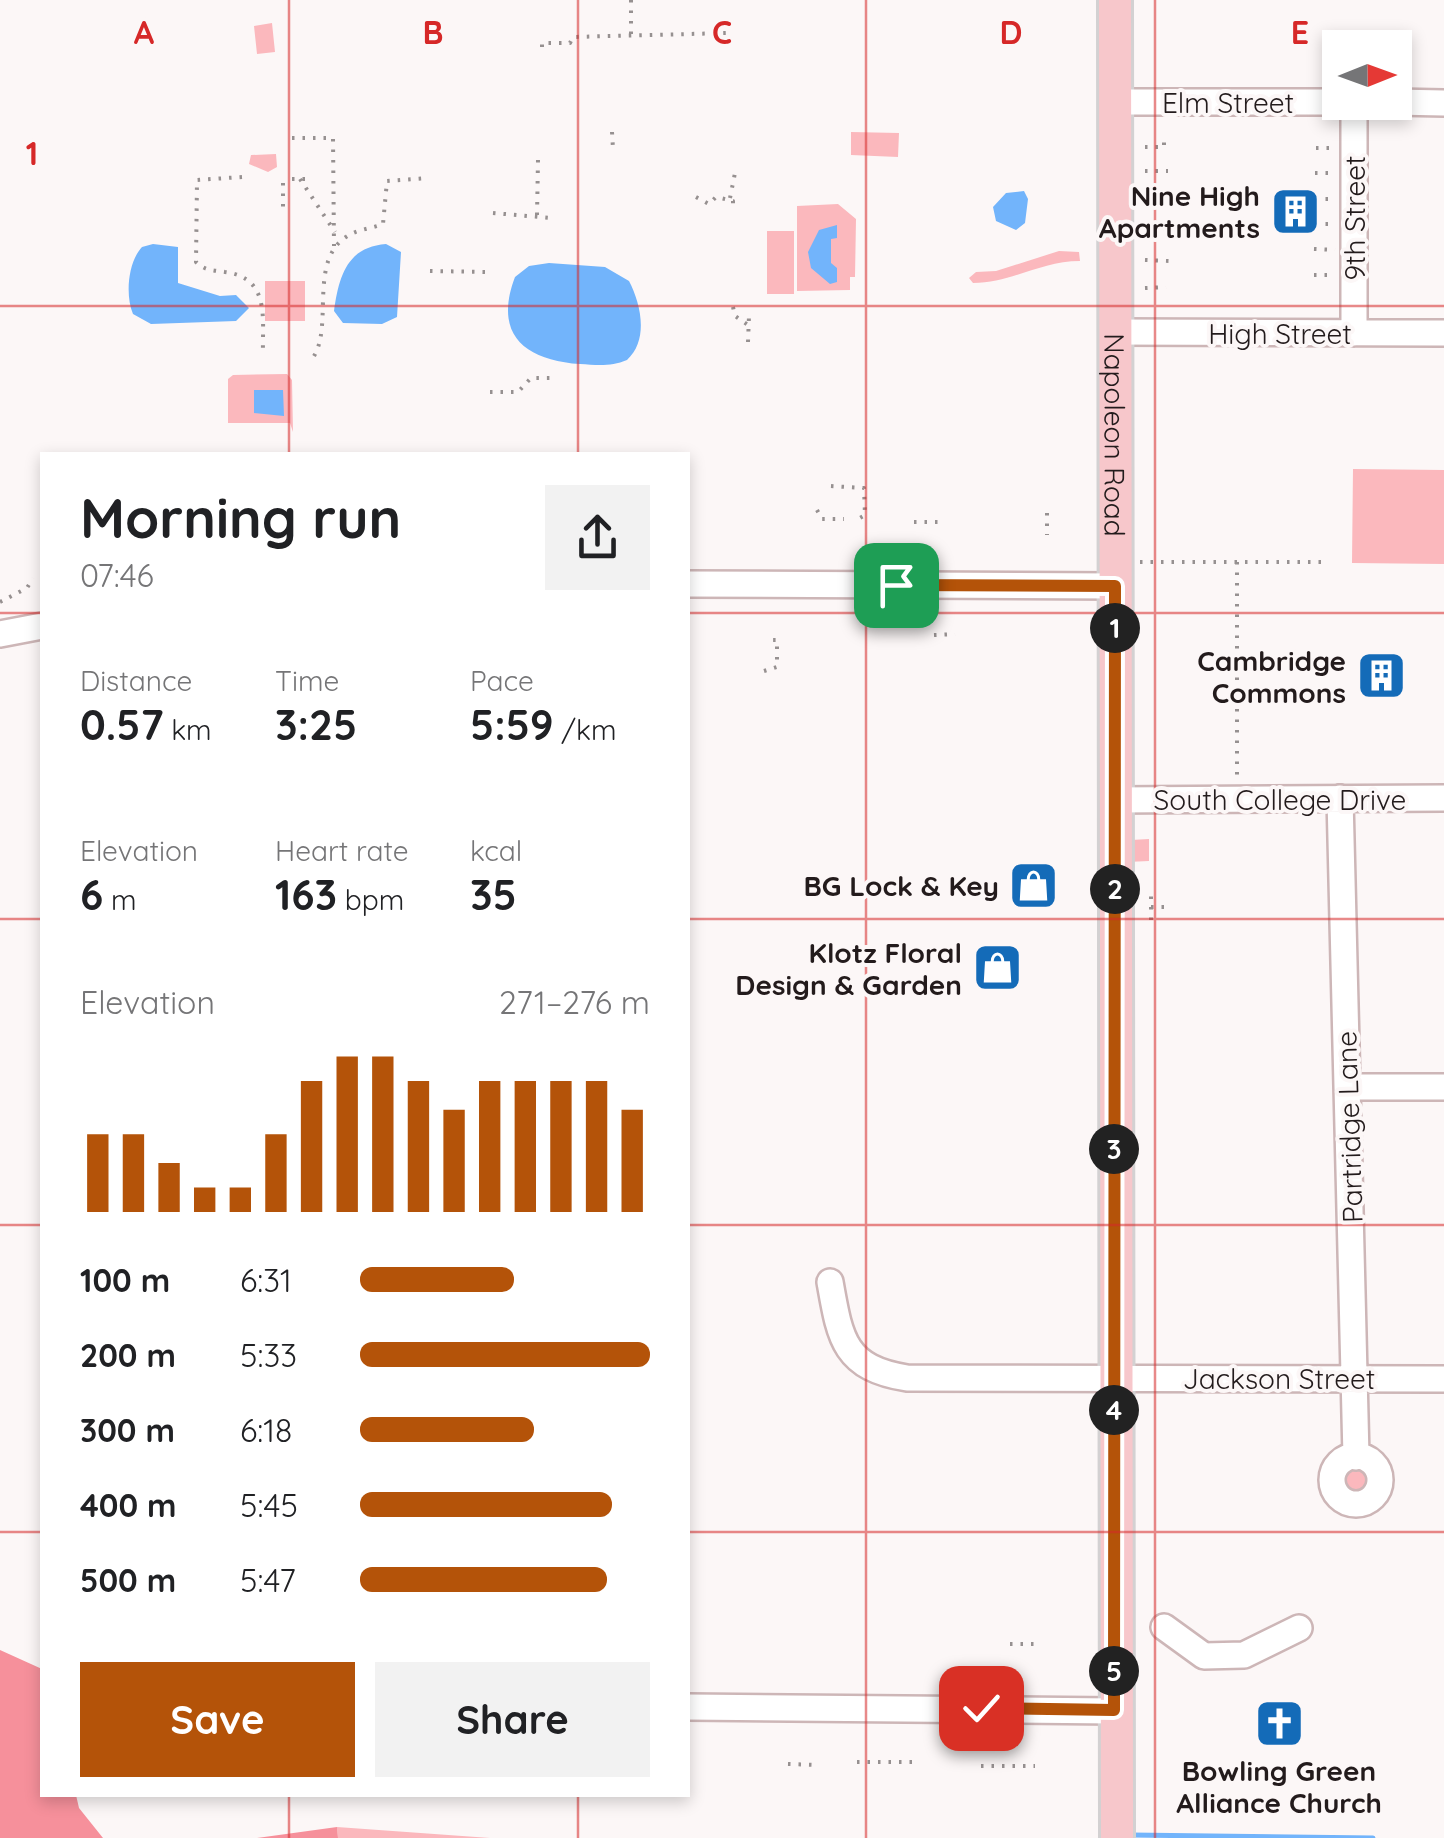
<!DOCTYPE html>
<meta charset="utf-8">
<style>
body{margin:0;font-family:Quicksand,sans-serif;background:#f2f2f2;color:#202124;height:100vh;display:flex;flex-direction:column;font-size:38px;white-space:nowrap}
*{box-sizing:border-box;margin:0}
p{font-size:32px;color:#757577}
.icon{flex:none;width:55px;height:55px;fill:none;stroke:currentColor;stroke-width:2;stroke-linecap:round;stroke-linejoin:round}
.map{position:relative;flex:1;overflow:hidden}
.panel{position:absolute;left:40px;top:452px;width:650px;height:1345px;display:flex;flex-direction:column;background:#fff;border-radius:0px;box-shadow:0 5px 15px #0003}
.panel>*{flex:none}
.needle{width:65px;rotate:89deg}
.tools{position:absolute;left:1322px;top:30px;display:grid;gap:20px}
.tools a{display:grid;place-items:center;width:90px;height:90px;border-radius:0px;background:#fff;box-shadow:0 5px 15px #0003;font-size:50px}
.pin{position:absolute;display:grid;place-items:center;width:85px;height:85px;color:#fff;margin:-42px;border-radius:20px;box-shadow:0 5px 15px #0006}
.km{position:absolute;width:50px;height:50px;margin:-25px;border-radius:50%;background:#222;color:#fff;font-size:28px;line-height:50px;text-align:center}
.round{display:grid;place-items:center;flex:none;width:105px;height:105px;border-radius:0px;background:#f2f2f2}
.summary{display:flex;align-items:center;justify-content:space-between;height:170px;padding:0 40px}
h1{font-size:55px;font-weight:700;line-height:75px}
.stats{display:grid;grid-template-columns:repeat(3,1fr);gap:15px;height:170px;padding:10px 40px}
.stats div{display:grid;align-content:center}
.stats b{font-size:42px;font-weight:700}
.stats small{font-size:28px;font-weight:400}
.stats p{font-size:28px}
.chart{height:280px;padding:20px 40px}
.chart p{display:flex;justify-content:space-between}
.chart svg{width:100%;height:180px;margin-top:10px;stroke:#b45309;stroke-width:6}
.primary-button{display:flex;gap:20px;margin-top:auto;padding:20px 40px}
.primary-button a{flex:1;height:115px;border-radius:0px;background:#b45309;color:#fff;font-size:40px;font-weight:700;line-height:115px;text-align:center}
.primary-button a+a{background:#f2f2f2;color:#202124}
ul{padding:0 40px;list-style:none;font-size:32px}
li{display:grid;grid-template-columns:160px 120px 1fr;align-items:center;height:75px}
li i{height:25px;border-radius:12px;background:#b45309}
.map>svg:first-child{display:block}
</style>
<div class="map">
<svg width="1444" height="1838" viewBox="0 0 1444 1838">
<rect width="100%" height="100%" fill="#fcf7f7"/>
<path fill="#fbb8bd" d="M 272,23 L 275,52 L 257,54 L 254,26 Z
M 851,132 L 899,133 L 898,157 L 851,155 Z
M 276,154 L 277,167 L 268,172 L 249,164 L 251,155 Z
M 838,204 L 856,219 L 855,277 L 850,277 L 850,290 L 797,291 L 797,206 Z
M 767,231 L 794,231 L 794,294 L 767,294 Z
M 1059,251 L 1079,252 L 1080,261 C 1041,261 1011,283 973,283 L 969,278 L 976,272 L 996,271 Z
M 265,281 L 305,281 L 305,321 L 265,321 Z
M 287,374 L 292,380 L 293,432 L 290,423 L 228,423 L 228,379 L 233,375 Z
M 1353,469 L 1444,470 L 1444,564 L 1352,563 Z
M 1149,839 L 1149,861 L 1127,862 L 1131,840 Z
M1345 1479a13 13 0 1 1 26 0a13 13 0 1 1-26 0Z
M 337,1827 L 490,1838 L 338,1838 Z"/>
<path fill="#f6909b" d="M 0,1650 L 42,1669 L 42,1795 L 76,1795 L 79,1808 L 103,1838 L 0,1838 Z
M 337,1827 L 338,1838 L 257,1838 Z"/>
<path fill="#72b4fb" d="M 1024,191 L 1028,199 L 1025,223 L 1016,230 L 996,221 L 993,207 L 1006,193 Z
M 837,225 L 837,238 L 831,239 L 831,263 L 837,268 L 837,282 L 830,284 L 811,268 L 808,252 L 819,230 Z
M 153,244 L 178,247 L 178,283 L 220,296 L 236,295 L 249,308 L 236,321 L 151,324 L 133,314 C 125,295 128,262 142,247 Z
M 386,244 L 401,252 L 397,317 L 382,324 L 343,323 L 334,311 C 339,276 347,247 386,244 Z
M 549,263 L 605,267 L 629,281 C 641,304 649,340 627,360 C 611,367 596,365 580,364 C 525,360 493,335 515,277 L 529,266 Z
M 254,390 L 283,390 L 284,416 L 254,413 Z"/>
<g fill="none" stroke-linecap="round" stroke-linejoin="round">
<path stroke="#72b4fb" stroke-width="5" d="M 1131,1835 L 1373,1838"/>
<defs>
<path id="minor" d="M 1116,102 L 1340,102
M 1395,102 L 1444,103
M 1115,332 L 1444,333
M 1354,333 L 1354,102
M 688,584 L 1115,586
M 0,634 L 42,626
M 1340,798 L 1356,1457
M 1115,800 L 1444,798
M 1349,1087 L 1444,1087
M 830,1282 C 840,1339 844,1368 907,1378 L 1444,1379
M1332 1480a24 24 0 1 1 48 0a24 24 0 1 1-48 0Z
M 1164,1627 L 1204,1656 L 1244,1655 L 1299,1628
M 688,1707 L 1114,1711"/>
<g id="major">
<path id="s1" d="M 1115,0 L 1117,1838"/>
</g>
</defs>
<use href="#minor" stroke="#cdb6b7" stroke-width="30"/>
<use href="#major" stroke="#d3d1d2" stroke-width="38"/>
<path stroke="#969090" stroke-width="4" stroke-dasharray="2.5 8" stroke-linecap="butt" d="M 631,0 L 631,37
M 542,47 L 542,43 L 570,43 L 573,37 L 728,33
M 612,132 L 613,149
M 292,138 L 333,138 L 334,246
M 1145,147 L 1164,147 L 1164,141
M 1316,148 L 1336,148
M 1145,171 L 1168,171
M 1315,173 L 1336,173
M 242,177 L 197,180 L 196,262 C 205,271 213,270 225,272 C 271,278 262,319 263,355
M 292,179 L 313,179
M 300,179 L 335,232
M 283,183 L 283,207
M 1145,193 L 1166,195
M 696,197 L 709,204 L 716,197 L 733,201 L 733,211
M 730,198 L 735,173
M 1315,199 L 1335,199
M 493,213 L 551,218
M 537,215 L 538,160
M 1315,224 L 1335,224
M 1145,236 L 1152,230 L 1166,229
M 1314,249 L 1335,250
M 1145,260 L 1169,261
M 430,271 L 487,272
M 1314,275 L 1335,275
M 1145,288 L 1166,287
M 733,307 L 735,316 L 748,325
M 748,342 L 749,316
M 314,356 C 333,325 309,261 346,237 C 357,229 371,229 383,224 L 387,181 L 429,178
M 490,392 L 518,392 L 531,378 L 554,378
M 831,486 L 864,488 L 865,515 L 858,519
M 817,510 L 822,519 L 844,519
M 1047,513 L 1047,535
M 914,522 L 939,522 L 939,518
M 1140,562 L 1324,562
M 1237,562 L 1237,777
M 0,602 L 27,588 L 33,578
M 934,635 L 955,634
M 1223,666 L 1237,667
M 764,671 L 777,667 L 777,640 L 769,640
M 1151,907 L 1166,907
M 1151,920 L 1151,892
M 1010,1644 L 1040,1644
M 857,1762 L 917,1762
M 788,1764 L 818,1765
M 981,1766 L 1035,1766"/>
<use href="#minor" stroke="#fff" stroke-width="25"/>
<use href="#major" stroke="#f7c7cb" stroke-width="32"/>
</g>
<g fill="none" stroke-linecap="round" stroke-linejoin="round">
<defs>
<path id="route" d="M 896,585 L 1115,586 L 1114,1710 L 981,1708"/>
</defs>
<use href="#route" stroke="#fff" stroke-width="20"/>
<use href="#route" stroke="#b45309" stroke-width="12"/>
</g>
<path fill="none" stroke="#d62828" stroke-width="2.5" stroke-opacity="0.55" d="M 289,0 L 289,455M 578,0 L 578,455M 866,0 L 866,1838M 1155,0 L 1155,1838M 0,306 L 1444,306M 0,613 L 42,613M 688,613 L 1444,613M 0,919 L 42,919M 688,919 L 1444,919M 0,1225 L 42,1225M 688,1225 L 1444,1225M 0,1532 L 42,1532M 688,1532 L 1444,1532M 289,1795 L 289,1838M 578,1795 L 578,1838"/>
<defs>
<symbol id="building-square" viewBox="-11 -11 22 22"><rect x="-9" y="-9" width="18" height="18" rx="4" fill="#146bb8" stroke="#fcf7f7"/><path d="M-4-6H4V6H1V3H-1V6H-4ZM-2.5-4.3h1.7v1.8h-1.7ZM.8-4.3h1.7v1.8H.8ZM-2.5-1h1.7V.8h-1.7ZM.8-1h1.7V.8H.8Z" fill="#fff"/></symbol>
<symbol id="shop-square" viewBox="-11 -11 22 22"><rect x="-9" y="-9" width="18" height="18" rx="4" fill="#146bb8" stroke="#fcf7f7"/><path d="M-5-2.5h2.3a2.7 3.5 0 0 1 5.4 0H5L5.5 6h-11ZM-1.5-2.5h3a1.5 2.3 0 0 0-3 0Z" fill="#fff"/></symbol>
<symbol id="church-square" viewBox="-11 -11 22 22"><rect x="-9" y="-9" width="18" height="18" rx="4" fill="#146bb8" stroke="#fcf7f7"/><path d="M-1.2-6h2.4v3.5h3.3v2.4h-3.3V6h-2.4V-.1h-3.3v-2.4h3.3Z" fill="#fff"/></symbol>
</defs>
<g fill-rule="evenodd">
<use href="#building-square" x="1268" y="184" width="55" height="55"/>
<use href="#building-square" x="1354" y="648" width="55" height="55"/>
<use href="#shop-square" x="1006" y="858" width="55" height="55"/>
<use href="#shop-square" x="970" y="940" width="55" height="55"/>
<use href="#church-square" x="1252" y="1696" width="55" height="55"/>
</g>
<g text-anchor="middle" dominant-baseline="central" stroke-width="8" stroke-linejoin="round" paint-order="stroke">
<g font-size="28" fill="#231b1c" stroke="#fcf7f7">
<text x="1228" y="102">Elm Street</text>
<text transform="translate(1354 218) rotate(-90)">9th Street</text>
<text x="1280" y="333">High Street</text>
<text stroke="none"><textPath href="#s1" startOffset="435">Napoleon Road</textPath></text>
<text x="1280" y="799">South College Drive</text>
<text transform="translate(1349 1127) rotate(-92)">Partridge Lane</text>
<text x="1279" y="1378">Jackson Street</text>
</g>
<g font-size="28" font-weight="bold" fill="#231b1c" stroke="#fcf7f7" text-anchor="end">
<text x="1260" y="195">Nine High<tspan x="1260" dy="32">Apartments</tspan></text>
<text x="1346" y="660">Cambridge<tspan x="1346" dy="32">Commons</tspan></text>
<text x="999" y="885">BG Lock &amp; Key</text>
<text x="962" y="952">Klotz Floral<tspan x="962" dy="32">Design &amp; Garden</tspan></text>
<text x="1279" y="1770" text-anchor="middle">Bowling Green<tspan x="1279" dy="32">Alliance Church</tspan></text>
</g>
</g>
<g font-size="32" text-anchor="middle" font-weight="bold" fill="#d62828" stroke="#fcf7f7" stroke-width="8" stroke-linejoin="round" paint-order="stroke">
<text x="144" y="44">A</text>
<text x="433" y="44">B</text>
<text x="722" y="44">C</text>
<text x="1011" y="44">D</text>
<text x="1300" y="44">E</text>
<text x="32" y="165">1</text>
</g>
</svg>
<div class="tools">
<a><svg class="needle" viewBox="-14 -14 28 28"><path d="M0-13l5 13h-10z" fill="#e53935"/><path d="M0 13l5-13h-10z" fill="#757577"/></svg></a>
</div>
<div class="pin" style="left:896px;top:585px;background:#1e9e55"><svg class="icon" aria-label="arrive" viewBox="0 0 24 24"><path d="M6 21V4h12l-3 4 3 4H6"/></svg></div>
<div class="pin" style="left:981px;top:1708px;background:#d93025"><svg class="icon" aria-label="check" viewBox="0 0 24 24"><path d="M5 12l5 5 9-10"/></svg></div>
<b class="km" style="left:1115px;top:628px">1</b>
<b class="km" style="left:1115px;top:889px">2</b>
<b class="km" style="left:1114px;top:1149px">3</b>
<b class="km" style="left:1114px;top:1410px">4</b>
<b class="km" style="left:1114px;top:1671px">5</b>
<section class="panel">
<div class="summary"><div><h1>Morning run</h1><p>07:46</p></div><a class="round"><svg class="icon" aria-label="share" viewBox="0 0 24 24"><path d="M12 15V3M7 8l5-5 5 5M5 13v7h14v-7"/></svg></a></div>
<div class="stats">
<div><p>Distance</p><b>0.57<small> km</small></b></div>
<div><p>Time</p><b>3:25</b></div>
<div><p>Pace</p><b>5:59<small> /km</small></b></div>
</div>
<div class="stats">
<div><p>Elevation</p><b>6<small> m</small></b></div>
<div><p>Heart rate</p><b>163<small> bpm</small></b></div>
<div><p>kcal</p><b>35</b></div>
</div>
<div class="chart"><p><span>Elevation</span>271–276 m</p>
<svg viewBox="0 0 160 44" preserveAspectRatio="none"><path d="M5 44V25M15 44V25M25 44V32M35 44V38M45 44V38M55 44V25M65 44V12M75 44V6M85 44V6M95 44V12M105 44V19M115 44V12M125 44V12M135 44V12M145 44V12M155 44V19"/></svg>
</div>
<ul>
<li><b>100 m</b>6:31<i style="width:53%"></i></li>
<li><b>200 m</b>5:33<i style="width:100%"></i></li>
<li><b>300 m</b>6:18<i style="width:60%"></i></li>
<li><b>400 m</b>5:45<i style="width:87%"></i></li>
<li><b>500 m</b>5:47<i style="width:85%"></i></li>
</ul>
<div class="primary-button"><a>Save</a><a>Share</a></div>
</section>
</div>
